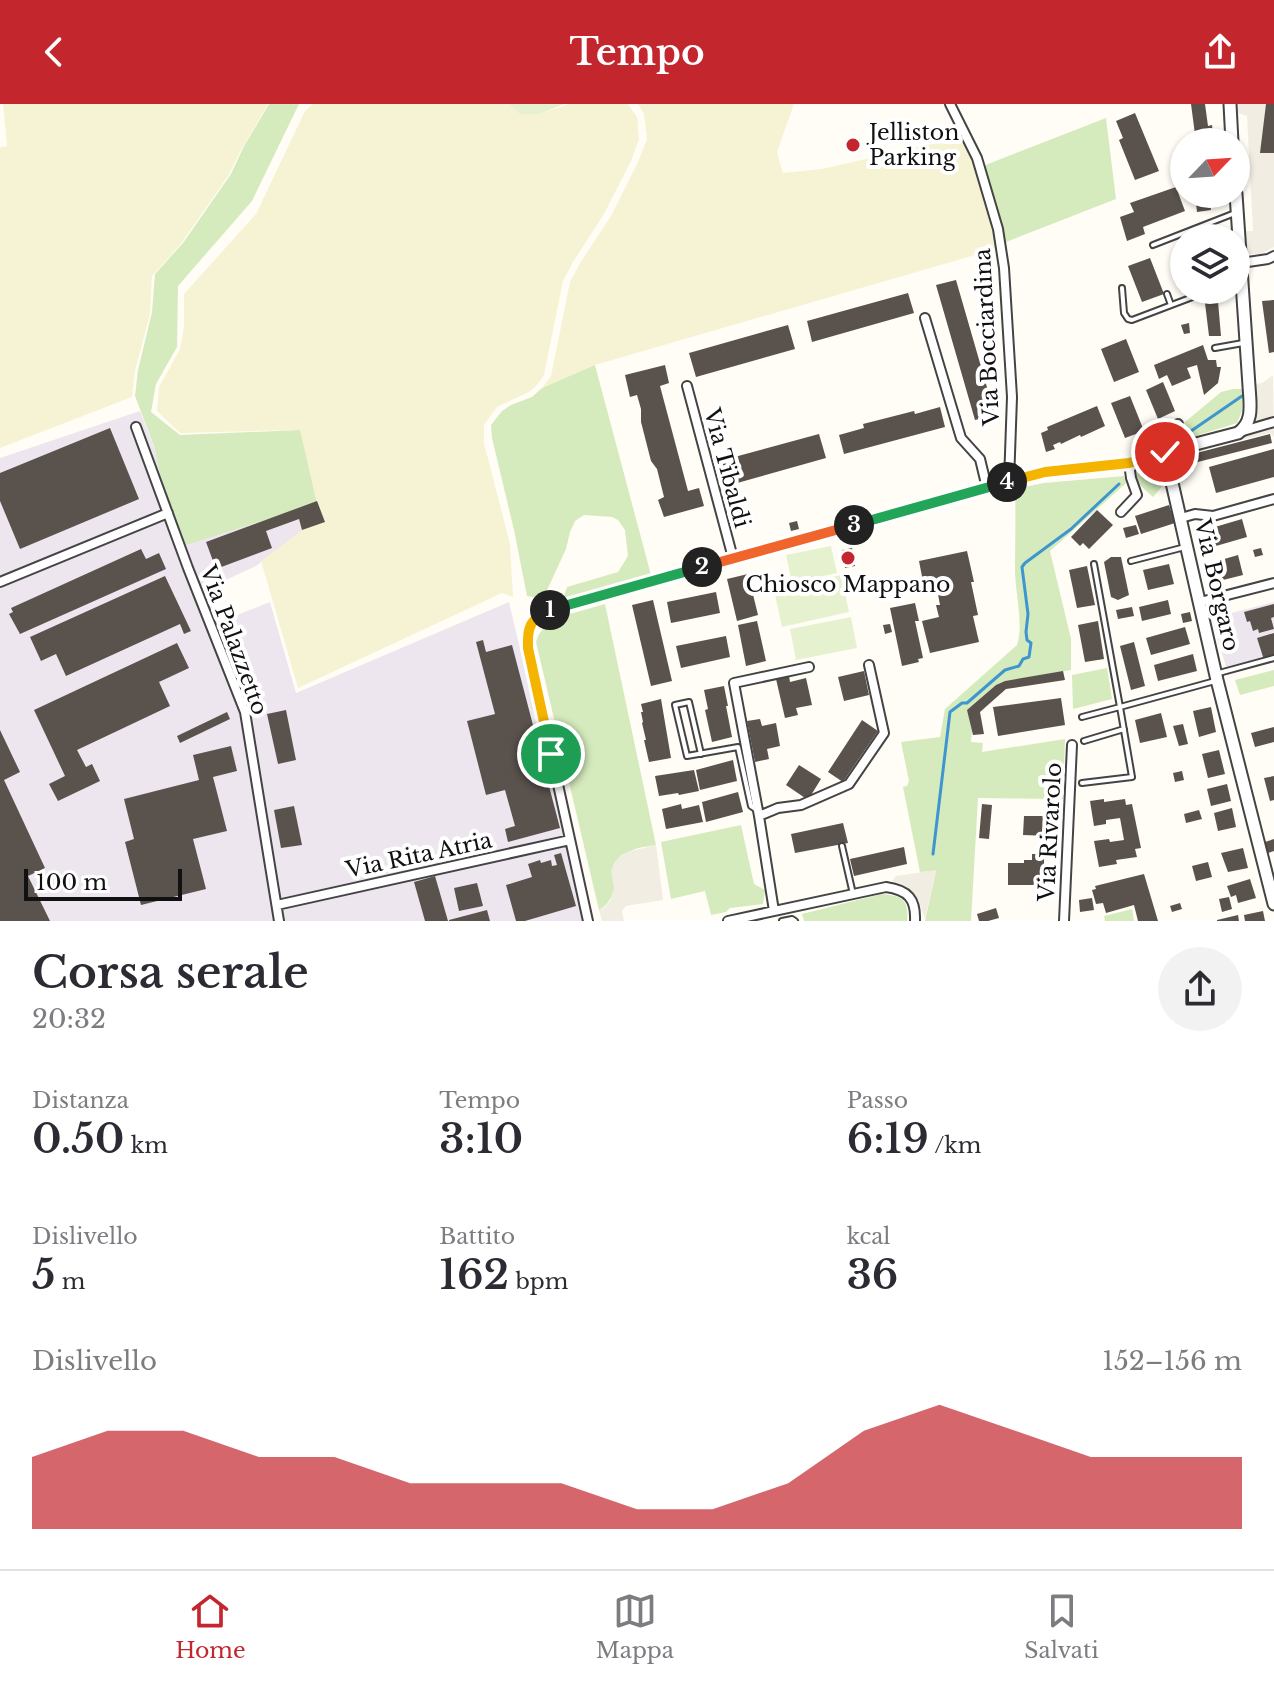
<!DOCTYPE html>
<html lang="it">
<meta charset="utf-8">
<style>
body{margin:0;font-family:"Libre Baskerville",serif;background:#f2f2f3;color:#2b2b33;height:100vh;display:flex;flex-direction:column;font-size:30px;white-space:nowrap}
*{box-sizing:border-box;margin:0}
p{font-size:26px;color:#7c7c81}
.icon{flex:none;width:44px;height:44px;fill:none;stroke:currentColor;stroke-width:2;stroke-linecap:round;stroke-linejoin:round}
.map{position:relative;height:817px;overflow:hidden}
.details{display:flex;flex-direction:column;background:#fff;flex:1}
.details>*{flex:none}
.needle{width:52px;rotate:65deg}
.controls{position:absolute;left:1170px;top:24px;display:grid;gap:16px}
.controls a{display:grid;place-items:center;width:80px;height:80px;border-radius:50%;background:#fff;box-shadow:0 2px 6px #0004;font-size:40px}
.scale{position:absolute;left:24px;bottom:20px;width:158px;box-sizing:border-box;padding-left:8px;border:4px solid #111;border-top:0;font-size:22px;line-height:28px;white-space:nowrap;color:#111;-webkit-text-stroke:6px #fff;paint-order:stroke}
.pin{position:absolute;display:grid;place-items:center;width:68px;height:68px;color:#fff;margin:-34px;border:4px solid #fff;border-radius:50%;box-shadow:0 2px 8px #0007}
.km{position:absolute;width:40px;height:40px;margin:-20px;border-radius:50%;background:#222;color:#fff;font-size:22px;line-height:40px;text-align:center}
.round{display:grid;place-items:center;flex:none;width:84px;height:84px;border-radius:42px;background:#f2f2f3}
.overview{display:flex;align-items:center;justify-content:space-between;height:136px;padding:0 32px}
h1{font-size:44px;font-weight:600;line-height:60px}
.stats{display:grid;grid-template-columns:repeat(3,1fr);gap:12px;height:136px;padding:8px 32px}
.stats div{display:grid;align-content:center}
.stats b{font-size:40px;font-weight:600}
.stats small{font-size:22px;font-weight:400}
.stats p{font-size:22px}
.chart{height:224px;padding:16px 32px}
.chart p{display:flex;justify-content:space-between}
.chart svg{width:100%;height:144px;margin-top:8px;fill:#c4262e;opacity:.7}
header{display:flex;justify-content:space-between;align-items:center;height:104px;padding:0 32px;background:#c4262e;color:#fff;font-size:36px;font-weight:600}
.menu{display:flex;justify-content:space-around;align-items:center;height:112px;border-top:2px solid #e1e1e2;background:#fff;font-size:22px;color:#7c7c81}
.menu a{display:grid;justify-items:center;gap:4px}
.menu .active{color:#c4262e}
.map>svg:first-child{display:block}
</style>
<header><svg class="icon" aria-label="back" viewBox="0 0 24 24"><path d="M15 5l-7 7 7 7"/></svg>Tempo<svg class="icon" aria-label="share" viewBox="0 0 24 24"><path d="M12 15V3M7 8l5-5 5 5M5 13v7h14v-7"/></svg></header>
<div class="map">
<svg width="1274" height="817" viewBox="0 0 1274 817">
<rect width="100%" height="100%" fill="#fffdf5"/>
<path fill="#eee6ef" d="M 140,307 L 154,343 L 183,441 L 314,402 L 319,414 L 256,462 L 208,484 L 217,519 L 270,498 L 296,589 L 509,498 L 584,817 L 0,817 L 0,354 Z
M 1274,498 L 1274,550 L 1226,563 L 1212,514 Z"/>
<path fill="#f6f3d4" d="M 3,0 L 268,0 L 242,44 L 228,72 L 180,141 L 152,172 L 150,210 L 135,267 L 132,293 L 0,344 L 0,43 L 7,42 Z
M 313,0 L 509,0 L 521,10 L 540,10 L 569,0 L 628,0 L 637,13 L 639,35 L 631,57 L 604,110 L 573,158 L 563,177 L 544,271 L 537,281 L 529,288 L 497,303 L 484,321 L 484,339 L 510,440 L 513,493 L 502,489 L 298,584 L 261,457 L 319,414 L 314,402 L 297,326 L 180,329 L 157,307 L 159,283 L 180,245 L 184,223 L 184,190 L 256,110 L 305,7 Z
M 638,0 L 794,0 L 777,48 L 783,69 L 822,65 L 959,34 L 972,55 L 995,127 L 996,145 L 595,261 L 542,284 L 551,272 L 570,178 L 580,159 L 611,112 L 638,58 L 647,35 L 644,10 Z"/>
<path fill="#d5ebbd" d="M 269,0 L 299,0 L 252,97 L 178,182 L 177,243 L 156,280 L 151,308 L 180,331 L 300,326 L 317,400 L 183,442 L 165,394 L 154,342 L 135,292 L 138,266 L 152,208 L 155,170 L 183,139 L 231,70 L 244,42 Z
M 1106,14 L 1116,95 L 1006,138 L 983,62 Z
M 595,261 L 651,471 L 563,495 L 567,483 L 618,468 L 628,452 L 625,426 L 618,416 L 612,413 L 584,411 L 575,417 L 570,428 L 566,445 L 543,495 L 527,492 L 514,426 L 492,334 L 491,321 L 502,307 L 511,301 L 532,293 L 542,284 Z
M 1233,285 L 1242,285 L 1242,307 L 1237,319 L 1176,338 L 1172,334 L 1173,328 L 1221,288 Z
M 1149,368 L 1161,374 L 1164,380 L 1153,393 L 1140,381 L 1136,370 Z
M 1124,372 L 1126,379 L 1124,381 L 1050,447 L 1071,535 L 1071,566 L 1005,577 L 996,581 L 968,606 L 972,627 L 971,638 L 983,639 L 982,648 L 1065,635 L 1063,695 L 978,694 L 971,817 L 925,817 L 936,767 L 920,768 L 903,683 L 907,682 L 909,677 L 901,638 L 940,633 L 945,605 L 1017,541 C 1024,520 1015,489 1015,466 C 1015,439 1016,412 1015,385 L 1044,379 Z
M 605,500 L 656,741 L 638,744 L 621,751 C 617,770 617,797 599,806 L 536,538 L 538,532 L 549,516 Z
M 1107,564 L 1112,595 L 1073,605 L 1072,571 Z
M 1274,566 L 1274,582 L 1240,591 L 1235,576 Z
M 741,721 L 754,780 L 765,786 L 763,800 L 730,804 L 726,808 L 711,811 L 705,787 L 671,795 L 661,738 Z
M 882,790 C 902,792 909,795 907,817 L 804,817 L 802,810 Z
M 1132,805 L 1134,817 L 1105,817 L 1104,812 Z"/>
<path fill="#e6f2cf" d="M 509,0 L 564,0 L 540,10 L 520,10 Z
M 831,442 L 837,469 L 792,479 L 786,451 Z
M 841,471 L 849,508 L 782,523 L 774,486 Z
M 851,513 L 857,544 L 796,556 L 790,525 Z"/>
<path fill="#f1ede2" d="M 1236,0 L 1274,0 L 1274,143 L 1261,150 L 1248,150 L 1245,142 L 1243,127 L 1253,127 L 1247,12 L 1235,8 Z
M 1273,271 L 1274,333 L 1270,329 L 1241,336 L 1238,320 L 1244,307 L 1243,282 L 1262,279 Z
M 656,741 L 663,796 L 626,802 L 622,807 L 624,817 L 602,817 L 599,806 L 605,803 L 610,797 L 614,784 L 611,767 L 614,759 L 621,751 L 631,747 Z
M 936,766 L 925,815 L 919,798 L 910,787 L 902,780 L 892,777 L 896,772 Z"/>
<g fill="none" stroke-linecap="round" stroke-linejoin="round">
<path stroke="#3f96cf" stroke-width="3" d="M 1178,336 L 1242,292
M 933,750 L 950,608 L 962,599 L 967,599 L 1005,566 L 1019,562 L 1023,555 L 1029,553 L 1031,539 L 1027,536 L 1026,528 L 1028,510 L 1022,463 L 1025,459 L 1071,425 L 1119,380"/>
</g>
<path fill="#5a524d" d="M 1191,0 L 1205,0 L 1208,22 L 1212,21 L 1213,32 L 1209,33 L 1210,38 L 1196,38 Z
M 1266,0 L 1274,0 L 1274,49 L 1260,49 Z
M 1135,9 L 1159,67 L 1135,76 L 1119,36 L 1123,34 L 1116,17 Z
M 1176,83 L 1185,107 L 1143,123 L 1145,130 L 1127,137 L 1120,113 L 1134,108 L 1130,99 Z
M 1195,90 L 1209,90 L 1211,106 L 1197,108 Z
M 1184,140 L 1184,160 L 1181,160 L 1178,152 L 1181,149 L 1180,141 Z
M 1150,154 L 1164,190 L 1142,198 L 1128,162 Z
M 956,176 L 995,311 L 975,316 L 936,181 Z
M 1217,186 L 1221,232 L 1209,232 L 1204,191 Z
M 908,189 L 914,209 L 812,238 L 807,217 Z
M 1274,196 L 1274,248 L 1269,249 L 1262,197 Z
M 1189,219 L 1190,229 L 1184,230 L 1181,221 Z
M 788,221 L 795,245 L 696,273 L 689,249 Z
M 1126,235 L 1139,268 L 1114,278 L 1101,245 Z
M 1203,241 L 1208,256 L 1216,256 L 1217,263 L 1221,263 L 1218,279 L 1204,291 L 1197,261 L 1187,264 L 1191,274 L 1172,282 L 1167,271 L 1159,275 L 1154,261 Z
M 665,261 L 669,279 L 660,282 L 688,387 L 699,384 L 704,402 L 664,413 L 658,396 L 664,393 L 657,365 L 651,357 L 641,318 L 641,305 L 637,291 L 630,293 L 625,271 Z
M 1163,278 L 1175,307 L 1158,315 L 1146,286 Z
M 1130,292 L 1144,327 L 1125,334 L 1111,299 Z
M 1097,302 L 1105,322 L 1081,333 L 1080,331 L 1061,340 L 1060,338 L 1053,341 L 1055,345 L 1046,348 L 1041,329 L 1048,326 L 1047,323 Z
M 940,303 L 945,323 L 844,350 L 839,331 L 864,324 L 863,320 L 914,307 L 915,310 Z
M 110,324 L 139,395 L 20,445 L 0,397 L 0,369 Z
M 819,330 L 826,354 L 723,383 L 716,358 Z
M 1270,330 L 1272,339 L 1190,360 L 1192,369 L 1185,371 L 1181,353 Z
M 1274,345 L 1274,373 L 1216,389 L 1209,363 Z
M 317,397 L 325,418 L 302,426 L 299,415 L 266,427 L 272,444 L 216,465 L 206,438 Z
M 1169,401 L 1175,419 L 1141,430 L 1135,412 Z
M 1097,406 L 1113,421 L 1089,445 L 1083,439 L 1080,442 L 1071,433 Z
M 1242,415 L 1247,433 L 1216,442 L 1211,427 L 1215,425 L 1215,423 Z
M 797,417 L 799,425 L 791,427 L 789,419 Z
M 1136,421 L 1139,430 L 1126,434 L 1123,424 Z
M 852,444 L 855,462 L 845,464 L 842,446 Z
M 1261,444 L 1263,451 L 1255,453 L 1253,446 Z
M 141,445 L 146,455 L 159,449 L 166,465 L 20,530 L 9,510 L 13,508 L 11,504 Z
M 967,447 L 974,478 L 971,478 L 978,511 L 973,512 L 979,538 L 930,549 L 922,517 L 939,513 L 936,501 L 940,501 L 937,485 L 925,488 L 919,457 Z
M 1238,451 L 1243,471 L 1219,477 L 1214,458 Z
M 1111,453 L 1121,453 L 1129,491 L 1118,496 L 1111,493 L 1104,458 Z
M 1169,460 L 1174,480 L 1148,486 L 1143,466 Z
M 1087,462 L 1095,501 L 1077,504 L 1069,466 Z
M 748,470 L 758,511 L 737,517 L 727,475 Z
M 165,472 L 191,527 L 184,530 L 180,520 L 66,572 L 56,550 L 41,557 L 30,533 Z
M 716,488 L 720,509 L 671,519 L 667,498 Z
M 653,496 L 672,577 L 651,582 L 632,501 Z
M 1168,496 L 1171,510 L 1142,517 L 1139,503 Z
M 915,499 L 919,517 L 915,517 L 923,554 L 918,555 L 919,558 L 902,562 L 890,504 Z
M 1274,500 L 1274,513 L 1271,514 L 1274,525 L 1259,529 L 1258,525 L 1253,527 L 1250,517 L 1247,518 L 1244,508 Z
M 1132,503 L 1134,512 L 1118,515 L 1116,506 Z
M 1190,508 L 1192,517 L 1183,519 L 1181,510 Z
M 757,517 L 766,557 L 746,562 L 738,521 Z
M 1098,517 L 1104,555 L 1085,558 L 1078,521 Z
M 890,520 L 892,528 L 885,530 L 883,521 Z
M 1185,523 L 1190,540 L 1151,551 L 1146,534 Z
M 1274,529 L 1274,553 L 1264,556 L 1257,534 Z
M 726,532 L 730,553 L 681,564 L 676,542 Z
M 483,536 L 486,548 L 512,541 L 560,724 L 508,738 L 505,725 L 515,722 L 505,686 L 486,691 L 467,617 L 495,610 L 476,538 Z
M 1134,538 L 1145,582 L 1131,586 L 1120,542 Z
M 177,539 L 189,564 L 159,578 L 170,602 L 77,646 L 86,663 L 92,660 L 100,677 L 58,697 L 49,680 L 65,672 L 34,606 Z
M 1193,550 L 1197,567 L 1158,577 L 1154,561 Z
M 864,567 L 869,591 L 844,597 L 838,573 Z
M 1063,567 L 1065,576 L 1006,585 L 980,608 L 984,630 L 973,631 L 967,606 L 996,581 L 1005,577 Z
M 789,572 L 790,578 L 806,574 L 812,601 L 796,604 L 798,611 L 785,614 L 776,575 Z
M 724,582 L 728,602 L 726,602 L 732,633 L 712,638 L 705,606 L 708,605 L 704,586 Z
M 1061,594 L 1065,621 L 998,632 L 993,603 Z
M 661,595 L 671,654 L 649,658 L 644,636 L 646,636 L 642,619 L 643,618 L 641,608 L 643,608 L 641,600 Z
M 1211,603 L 1216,628 L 1199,633 L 1193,607 Z
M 286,606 L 296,656 L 278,660 L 267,610 Z
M 227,608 L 230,615 L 180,639 L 177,632 Z
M 1161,609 L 1167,633 L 1140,639 L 1135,616 Z
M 760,615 L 762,622 L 776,619 L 780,642 L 767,645 L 769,655 L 755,658 L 747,617 Z
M 862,616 L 878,627 L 843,678 L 828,668 Z
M 1183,620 L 1188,640 L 1179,642 L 1173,622 Z
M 1274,623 L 1274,638 L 1255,643 L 1251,629 Z
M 0,626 L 20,668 L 4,676 L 45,764 L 28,772 L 50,817 L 0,817 Z
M 231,642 L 237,667 L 213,673 L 227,727 L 193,735 L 206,785 L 141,801 L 125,738 L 134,735 L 124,695 L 199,676 L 193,651 Z
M 1219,646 L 1225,670 L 1208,674 L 1202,650 Z
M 733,656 L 737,677 L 700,686 L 696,666 Z
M 799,661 L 821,675 L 808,696 L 786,681 Z
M 694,666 L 699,687 L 679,691 L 678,689 L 659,692 L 655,672 Z
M 1182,667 L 1184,676 L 1175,678 L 1173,669 Z
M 1274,672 L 1274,696 L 1270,697 L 1264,674 Z
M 1227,680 L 1231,697 L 1211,702 L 1207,685 Z
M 738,688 L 743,708 L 706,718 L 702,698 Z
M 1104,695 L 1104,698 L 1125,695 L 1126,701 L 1132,700 L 1141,744 L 1135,745 L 1137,753 L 1116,756 L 1117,760 L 1099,763 L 1094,737 L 1109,735 L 1110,738 L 1124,736 L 1120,714 L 1106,716 L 1106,720 L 1094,722 L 1090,697 Z
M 681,700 L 682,705 L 699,701 L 703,718 L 666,725 L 662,705 Z
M 982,700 L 992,701 L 989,735 L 979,734 Z
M 294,702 L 302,741 L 281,744 L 274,706 Z
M 1232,704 L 1236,723 L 1218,727 L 1214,709 Z
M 1199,706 L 1202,715 L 1186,719 L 1184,710 Z
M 1024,712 L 1051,712 L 1050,732 L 1023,731 Z
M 843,719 L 848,739 L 795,749 L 791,730 Z
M 1274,735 L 1274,747 L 1268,749 L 1265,738 Z
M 904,743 L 907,760 L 854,772 L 850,755 Z
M 1243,744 L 1248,764 L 1228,768 L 1221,749 Z
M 561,749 L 576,802 L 525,817 L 516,817 L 506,781 L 532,773 L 528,760 L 540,756 L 541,759 L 551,756 L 552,762 L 557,761 L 554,751 Z
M 1032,750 L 1044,750 L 1044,765 L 1047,765 L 1047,788 L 1036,788 L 1036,781 L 1008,781 L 1008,759 L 1024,759 L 1024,756 L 1032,756 Z
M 1208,758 L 1212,773 L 1196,777 L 1192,762 Z
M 1144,770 L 1158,817 L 1138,817 L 1134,801 L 1106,809 L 1103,799 L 1096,800 L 1092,786 L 1096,785 L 1095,782 Z
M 435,772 L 448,817 L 425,817 L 414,778 Z
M 1250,775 L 1256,794 L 1238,799 L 1236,791 L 1231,793 L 1227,782 Z
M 477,779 L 483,802 L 459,807 L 454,784 Z
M 1229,793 L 1232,805 L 1222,808 L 1219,795 Z
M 1092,794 L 1094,806 L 1080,808 L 1079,796 Z
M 1180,799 L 1182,805 L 1172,808 L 1170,802 Z
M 996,804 L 999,814 L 988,817 L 979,817 L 977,810 Z
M 487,806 L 490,817 L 449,817 L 449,816 Z
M 1263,807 L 1265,817 L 1245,817 L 1244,811 Z
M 1238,811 L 1239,817 L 1217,817 L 1217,816 Z"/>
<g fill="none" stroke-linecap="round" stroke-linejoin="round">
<defs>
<path id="service" d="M 1153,141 L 1235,109
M 1122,184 L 1124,209 L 1128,215 L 1132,216 L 1211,186
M 1167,190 L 1171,201
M 1215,244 L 1243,239
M 1131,457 L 1185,443
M 1094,460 L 1120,603 L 1215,577
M 1219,569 L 1274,554
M 1084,637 L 1124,625
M 701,650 L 689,598 L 675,601 L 687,652 L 738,643 L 751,702 L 757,706
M 1082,679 L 1132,673 L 1120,603 L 1082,613
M 842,742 L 853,790
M 782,817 L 792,815 L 795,817"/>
<path id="minor" d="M 950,0 L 977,54 L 998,125 L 1004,164 L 1012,293 L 1009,378
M 1241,159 L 1268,155 L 1274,152
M 925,214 L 961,334 L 980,355 L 987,384
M 687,282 L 733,454
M 136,323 L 188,464 L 245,608 L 279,817
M 1243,327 L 1274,318
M 1121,408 L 1137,391 L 1131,374 L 1129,359
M 1181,414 L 1195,410 L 1213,412 L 1274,395
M 0,478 L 168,409
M 1200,498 L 1274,479
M 759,712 L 734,579 L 809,563
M 277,801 L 570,736
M 774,807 L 759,712 L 778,704 L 801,701 L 849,680 L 884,629 L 869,561
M 588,817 L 528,544 C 527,522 531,513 553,505 L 1045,368 L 1121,361 L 1165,348 C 1164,334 1168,329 1178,320
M 728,817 L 886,783 C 908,786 916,795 915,817
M 1064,817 L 1072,641"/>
<path id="tertiary" d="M 1230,0 L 1232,38
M 1236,90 L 1249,282 C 1250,300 1254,318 1238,329 L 1165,348 L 1217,576 L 1274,800"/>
</defs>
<use href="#service" stroke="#444" stroke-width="8"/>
<use href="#minor" stroke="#444" stroke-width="12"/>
<use href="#tertiary" stroke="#444" stroke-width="15"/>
<use href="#service" stroke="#fff" stroke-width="4"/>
<use href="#minor" stroke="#fff" stroke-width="8"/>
<use href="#tertiary" stroke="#fff" stroke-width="11"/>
</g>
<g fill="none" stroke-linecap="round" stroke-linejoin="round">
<defs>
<path id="split-1" d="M 550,506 C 530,515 527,523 528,544 L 551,650"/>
<path id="split-2" d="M 550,506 L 702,463"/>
<path id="split-3" d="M 702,463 L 854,421"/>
<path id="split-4" d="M 854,421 L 1007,378"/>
<path id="split-5" d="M 1007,378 L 1045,368 L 1129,359 L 1165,348"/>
</defs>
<use href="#split-1" stroke="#fff" stroke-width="16"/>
<use href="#split-2" stroke="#fff" stroke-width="16"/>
<use href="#split-3" stroke="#fff" stroke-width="16"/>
<use href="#split-4" stroke="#fff" stroke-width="16"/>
<use href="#split-5" stroke="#fff" stroke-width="16"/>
<use href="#split-1" stroke="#f5b400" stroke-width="10"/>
<use href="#split-2" stroke="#22a559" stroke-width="10"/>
<use href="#split-3" stroke="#f0652b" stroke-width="10"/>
<use href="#split-4" stroke="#22a559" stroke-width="10"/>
<use href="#split-5" stroke="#f5b400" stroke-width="10"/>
</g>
<g fill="#c4262e" stroke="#fff" stroke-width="3">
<circle cx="853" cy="41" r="8"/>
<circle cx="848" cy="454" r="8"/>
</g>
<g text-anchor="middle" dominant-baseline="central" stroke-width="8" stroke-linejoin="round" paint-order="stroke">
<g font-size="22" fill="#111" stroke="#fff" text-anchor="start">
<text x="869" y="28">Jelliston<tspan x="869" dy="25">Parking</tspan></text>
<text x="848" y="480" text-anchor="middle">Chiosco Mappano</text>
</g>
<g font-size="22" fill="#111" stroke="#fff">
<text transform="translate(987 233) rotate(-93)">Via Bocciardina</text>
<text transform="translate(727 364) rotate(75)">Via Tibaldi</text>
<text transform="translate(1217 481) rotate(77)">Via Borgaro</text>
<text transform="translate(234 536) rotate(70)">Via Palazzetto</text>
<text transform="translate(1050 728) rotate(-87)">Via Rivarolo</text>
<text transform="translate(419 751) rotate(-12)">Via Rita Atria</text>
</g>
</g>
</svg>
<div class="controls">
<a><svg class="needle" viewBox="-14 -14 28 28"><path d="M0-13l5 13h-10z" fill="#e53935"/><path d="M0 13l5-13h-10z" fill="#7c7c81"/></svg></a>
<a><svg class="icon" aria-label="layers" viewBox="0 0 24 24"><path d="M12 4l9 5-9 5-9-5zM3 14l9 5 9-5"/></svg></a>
</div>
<div class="scale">100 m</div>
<div class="pin" style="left:551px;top:650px;background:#1e9e55"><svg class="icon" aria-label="arrive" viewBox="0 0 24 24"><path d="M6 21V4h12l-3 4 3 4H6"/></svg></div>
<div class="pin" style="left:1165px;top:348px;background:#d93025"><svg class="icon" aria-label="check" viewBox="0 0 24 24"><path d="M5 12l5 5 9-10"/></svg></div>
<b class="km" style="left:550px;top:506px">1</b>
<b class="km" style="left:702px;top:463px">2</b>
<b class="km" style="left:854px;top:421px">3</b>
<b class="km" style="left:1007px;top:378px">4</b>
</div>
<section class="details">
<div class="overview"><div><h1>Corsa serale</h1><p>20:32</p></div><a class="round"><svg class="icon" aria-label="share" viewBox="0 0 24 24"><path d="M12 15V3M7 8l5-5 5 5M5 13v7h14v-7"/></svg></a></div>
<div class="stats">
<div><p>Distanza</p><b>0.50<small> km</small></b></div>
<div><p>Tempo</p><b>3:10</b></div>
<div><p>Passo</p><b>6:19<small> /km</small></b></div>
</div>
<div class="stats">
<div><p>Dislivello</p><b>5<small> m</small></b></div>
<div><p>Battito</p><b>162<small> bpm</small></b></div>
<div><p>kcal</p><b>36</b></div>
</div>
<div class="chart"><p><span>Dislivello</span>152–156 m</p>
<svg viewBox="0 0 160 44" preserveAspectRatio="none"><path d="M0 44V22L10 14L20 14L30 22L40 22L50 30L60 30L70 30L80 38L90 38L100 30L110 14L120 6L130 14L140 22L150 22L160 22V44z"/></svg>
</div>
</section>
<nav class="menu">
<a class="active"><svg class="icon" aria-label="home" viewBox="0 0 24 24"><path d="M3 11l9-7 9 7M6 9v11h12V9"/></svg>Home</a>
<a><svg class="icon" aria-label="map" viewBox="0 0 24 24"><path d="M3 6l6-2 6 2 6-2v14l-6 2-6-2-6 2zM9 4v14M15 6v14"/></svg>Mappa</a>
<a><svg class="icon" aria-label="saved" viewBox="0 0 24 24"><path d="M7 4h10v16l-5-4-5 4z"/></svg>Salvati</a>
</nav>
